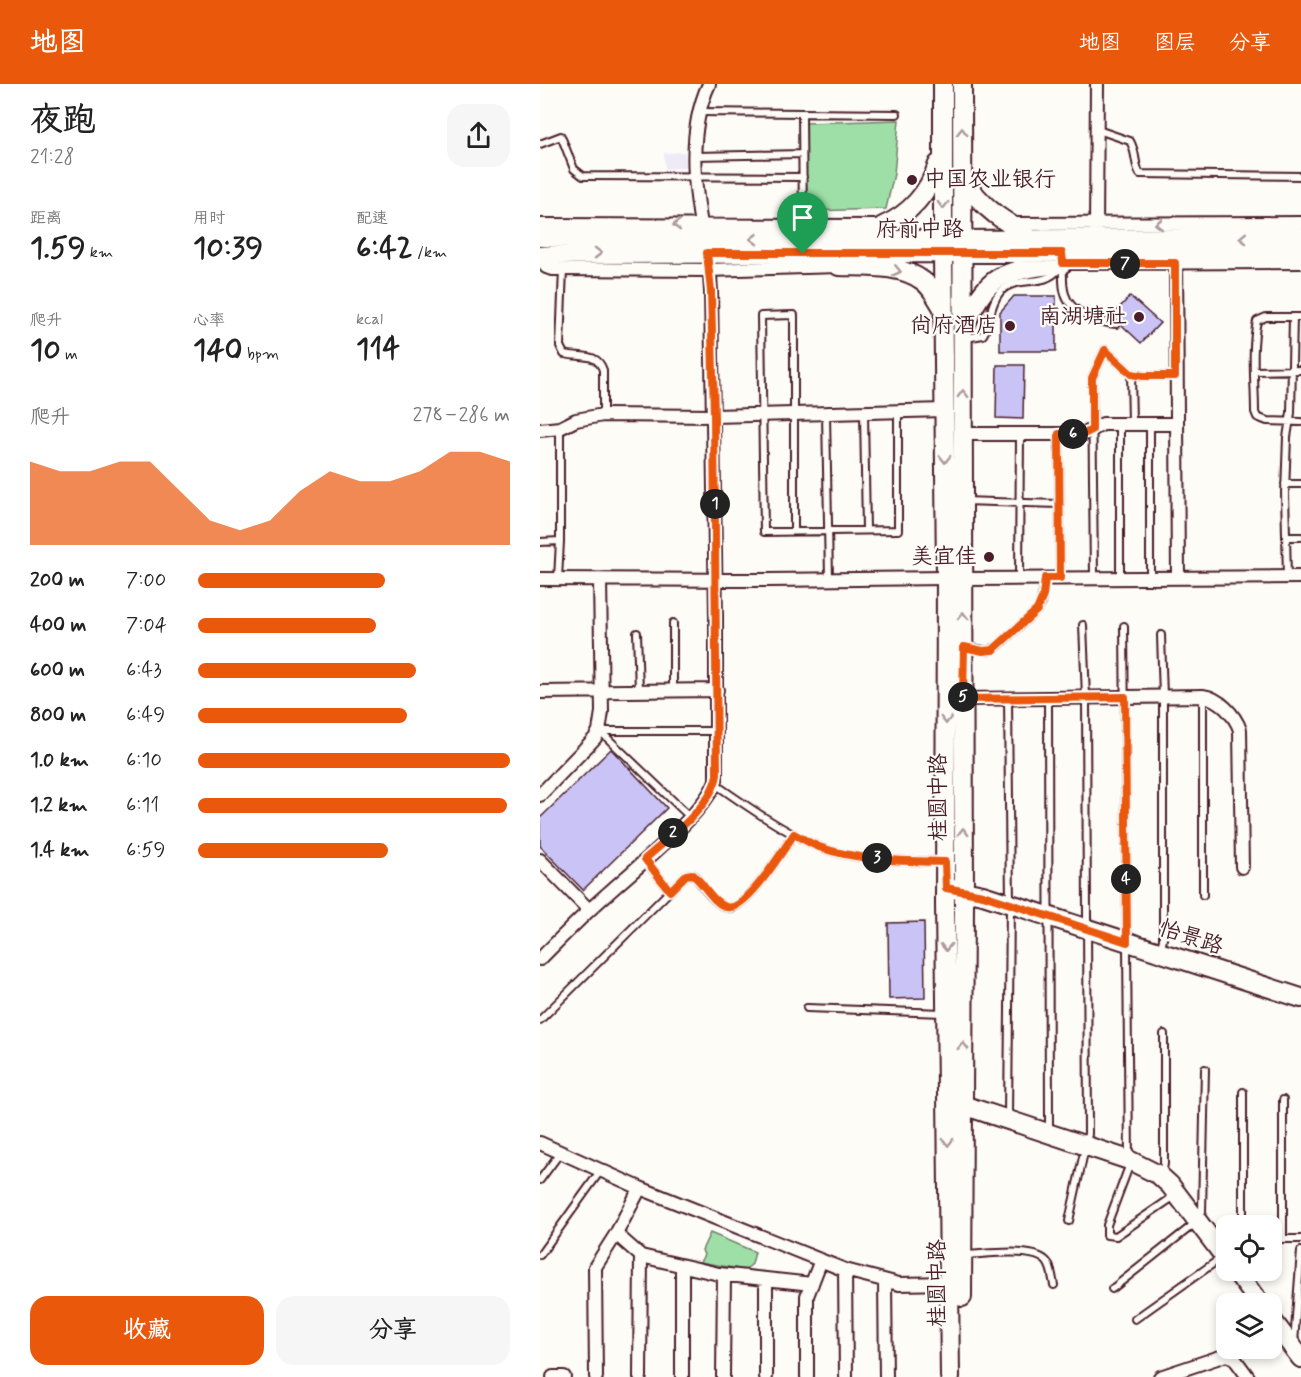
<!DOCTYPE html>
<html lang="zh">
<meta charset="utf-8">
<style>
body{margin:0;font-family:Mynerve,"LXGW WenKai TC",sans-serif;background:#f6f6f6;color:#222;height:100vh;display:flex;flex-direction:column;font-size:22px;white-space:nowrap}
*{box-sizing:border-box;margin:0}
p{font-size:20px;color:#767676}
.icon{flex:none;width:33px;height:33px;fill:none;stroke:currentColor;stroke-width:2;stroke-linecap:round;stroke-linejoin:round}
.map{position:relative;flex:1;overflow:hidden}
.details{display:flex;flex-direction:column;background:#fff;width:540px}
.details>*{flex:none}
.tools{position:absolute;left:676px;top:1131px;display:grid;gap:12px}
.tools a{display:grid;place-items:center;width:66px;height:66px;border-radius:12px;background:#fff;box-shadow:0 3px 9px #0003;font-size:30px}
.pin{position:absolute;display:grid;place-items:center;width:51px;height:51px;color:#fff;margin:-62px -26px;border-radius:50% 50% 50% 0;rotate:-45deg;box-shadow:0 0 6px #0007}
.pin .icon{rotate:45deg}
.km{position:absolute;width:30px;height:30px;margin:-15px;border-radius:50%;background:#222;color:#fff;font-size:16px;line-height:30px;text-align:center}
.round{display:grid;place-items:center;flex:none;width:63px;height:63px;border-radius:18px;background:#f6f6f6}
.overview{display:flex;align-items:center;justify-content:space-between;height:102px;padding:0 30px}
h1{font-size:33px;font-weight:700;line-height:45px}
.stats{display:grid;grid-template-columns:repeat(3,1fr);gap:9px;height:102px;padding:6px 30px}
.stats div{display:grid;align-content:center}
.stats b{font-size:30px;font-weight:700}
.stats small{font-size:16px;font-weight:400}
.stats p{font-size:16px}
.chart{height:168px;padding:12px 30px}
.chart p{display:flex;justify-content:space-between}
.chart svg{width:100%;height:108px;margin-top:6px;fill:#ea580c;opacity:.7}
.cta{display:flex;gap:12px;margin-top:auto;padding:12px 30px}
.cta a{flex:1;height:69px;border-radius:18px;background:#ea580c;color:#fff;font-size:24px;font-weight:700;line-height:69px;text-align:center}
.cta a+a{background:#f6f6f6;color:#222}
ul{padding:0 30px;list-style:none;font-size:20px}
li{display:grid;grid-template-columns:96px 72px 1fr;align-items:center;height:45px}
li i{height:15px;border-radius:8px;background:#ea580c}
header{display:flex;align-items:center;gap:36px;box-sizing:border-box;height:84px;padding:0 30px;background:#ea580c;color:#fff}
header strong{font-size:28px}
nav{display:flex;gap:33px;margin-inline-start:auto;font-size:21px}
main{display:flex;flex:1;min-height:0}
.map>svg:first-child{display:block}
</style>
<header>
<strong>地图</strong>
<nav><a>地图</a><a>图层</a><a>分享</a></nav>
</header>
<main>
<section class="details">
<div class="overview"><div><h1>夜跑</h1><p>21:28</p></div><a class="round"><svg class="icon" aria-label="share" viewBox="0 0 24 24"><path d="M12 15V3M7 8l5-5 5 5M5 13v7h14v-7"/></svg></a></div>
<div class="stats">
<div><p>距离</p><b>1.59<small> km</small></b></div>
<div><p>用时</p><b>10:39</b></div>
<div><p>配速</p><b>6:42<small> /km</small></b></div>
</div>
<div class="stats">
<div><p>爬升</p><b>10<small> m</small></b></div>
<div><p>心率</p><b>140<small> bpm</small></b></div>
<div><p>kcal</p><b>114</b></div>
</div>
<div class="chart"><p><span>爬升</span>278–286 m</p>
<svg viewBox="0 0 160 44" preserveAspectRatio="none"><path d="M0 44V10L10 14L20 14L30 10L40 10L50 22L60 34L70 38L80 34L90 22L100 14L110 18L120 18L130 14L140 6L150 6L160 10V44z"/></svg>
</div>
<ul>
<li><b>200 m</b>7:00<i style="width:60%"></i></li>
<li><b>400 m</b>7:04<i style="width:57%"></i></li>
<li><b>600 m</b>6:43<i style="width:70%"></i></li>
<li><b>800 m</b>6:49<i style="width:67%"></i></li>
<li><b>1.0 km</b>6:10<i style="width:100%"></i></li>
<li><b>1.2 km</b>6:11<i style="width:99%"></i></li>
<li><b>1.4 km</b>6:59<i style="width:61%"></i></li>
</ul>
<div class="cta"><a>收藏</a><a>分享</a></div>
</section>
<div class="map">
<svg width="761" height="1293" viewBox="0 0 761 1293">
<rect width="100%" height="100%" fill="#fdfcf7"/>
<filter id="ink" filterUnits="userSpaceOnUse"><feTurbulence type="fractalNoise" baseFrequency=".0167" numOctaves="2"/><feDisplacementMap in="SourceGraphic" scale="12" xChannelSelector="R" yChannelSelector="G"/><feConvolveMatrix kernelMatrix="1 2 1 2 8 2 1 2 1" color-interpolation-filters="sRGB"/></filter>
<g filter="url(#ink)">
<path fill="#eeebf7" d="M 145,68 L 146,83 L 125,85 L 124,69 Z"/>
<path fill="#9edfa8" stroke="#747f6a" stroke-width="1.5" d="M 359,36 L 354,90 L 346,125 L 266,127 L 266,39 Z
M 170,1149 L 215,1168 L 212,1180 L 205,1186 L 160,1178 L 164,1171 L 162,1166 Z"/>
<path fill="#cac3f6" stroke="#4a1f2b" stroke-width="1.5" d="M 474,212 L 516,212 L 516,267 L 460,267 L 460,228 Z
M 590,212 L 620,239 L 601,259 L 572,232 Z
M 457,281 L 484,281 L 483,335 L 456,334 Z
M 71,665 L 127,724 L 43,806 L 0,762 L 0,734 Z
M 384,838 L 385,914 L 349,915 L 348,839 Z"/>
<g fill="none" stroke-linecap="round" stroke-linejoin="round">
<defs>
<path id="lane" d="M 160,28 L 357,30
M 262,29 L 263,142
M 558,46 L 590,57 C 597,69 594,81 600,90 L 761,92
M 0,60 L 21,52 L 34,85 L 43,92 L 263,93
M 155,72 L 262,70
M 523,182 C 523,191 522,201 525,210 C 530,229 559,239 576,240
M 23,185 L 20,262 L 24,270 C 40,274 57,268 63,286 L 63,331
M 761,233 L 726,233 L 717,237 C 711,266 715,299 715,328 L 717,333 L 727,337 L 761,338
M 426,254 L 443,251 C 451,238 449,221 460,208 C 477,190 503,205 519,185
M 715,287 L 761,286
M 591,290 L 592,339
M 324,329 L 326,446
M 286,330 L 289,494
M 580,340 L 580,494
M 610,341 L 610,494
M 519,350 L 520,494
M 745,400 L 761,400
M 424,417 L 519,420
M 254,447 L 254,231 L 221,232 L 224,448 L 358,446 L 358,328
M 747,453 L 761,453
M 0,458 L 20,457
M 747,493 L 745,409 L 747,353 L 751,329 L 753,233
M 479,494 L 480,351
M 554,494 L 552,294 L 565,266 L 591,290 L 603,292 L 635,292
M 18,495 L 20,457 L 20,344
M 133,539 L 133,606
M 584,542 L 589,1076 L 588,1085 L 567,1141 L 567,1151 L 576,1152 L 636,1111
M 97,549 L 99,606
M 427,563 L 448,567 L 458,562 L 497,526 L 501,519 L 505,495
M 468,614 L 470,821 L 468,1032
M 508,614 L 509,1045
M 59,647 L 176,647
M 60,647 L 150,733
M 175,700 C 208,723 241,746 277,762 C 311,777 367,777 404,778
M 106,777 L 130,807
M 663,811 L 663,612
M 621,865 L 623,855 L 623,613 L 621,551
M 267,924 L 403,929
M 0,936 L 146,791 L 152,790 L 155,792 C 162,802 176,822 189,824 C 207,825 244,765 254,750
M 703,1008 L 703,1142
M 743,1016 L 743,1155
M 622,1090 L 624,1080 L 624,950
M 0,1096 L 20,1069
M 529,1137 L 548,1050 L 546,613 L 543,541
M 732,1155 L 761,1155
M 0,1171 L 61,1086
M 423,1171 C 442,1171 495,1162 507,1178 C 512,1184 512,1193 514,1201
M 572,1205 L 658,1137 L 662,1128 L 665,985
M 595,1235 L 681,1174
M 754,1259 L 761,1167"/>
<path id="street" d="M 471,140 L 761,139
M 0,141 L 343,142
M 556,146 L 557,0
M 636,168 L 638,493
M 0,172 L 6,183 L 13,185 L 169,186 L 299,182
M 523,179 L 761,178
M 0,346 L 20,344 L 36,336 L 63,331 L 174,332 L 405,326
M 424,350 L 544,350 L 563,340 L 636,340
M 0,495 L 229,496 L 406,494
M 423,495 L 761,493
M 0,608 L 177,606
M 423,615 L 663,612 C 679,614 695,631 700,646 L 702,783
M 0,711 L 55,654 L 59,647 L 62,628 L 60,496
M 0,776 L 49,826
M 0,875 C 22,853 43,831 66,811 C 94,785 166,729 176,696 L 176,534 L 171,207 C 170,195 170,182 168,170 C 166,164 164,158 163,152 C 154,103 147,47 169,0
M 0,1059 L 100,1104 L 305,1186 L 359,1200 L 410,1199
M 76,1150 L 101,1172 L 179,1190 L 272,1200
M 305,1186 L 306,1293
M 226,1196 L 226,1293
M 345,1198 L 346,1293
M 13,1293 L 24,1293
M 56,1293 L 55,1183 L 76,1150 L 100,1104
M 100,1293 L 101,1172
M 142,1293 L 142,1182
M 183,1293 L 184,1191
M 267,1293 L 267,1212 L 281,1176
M 620,1293 L 686,1271 L 694,1274 L 708,1293"/>
<path id="secondary" d="M 403,0 L 403,170 L 406,494 L 405,820 L 410,1293
M 422,0 L 424,820 L 422,1213
M 421,91 C 430,106 441,119 455,130 C 467,139 479,145 490,155
M 0,153 L 422,156 L 761,153
M 340,155 L 343,142 C 370,130 389,108 398,80
M 294,170 L 299,182 C 325,183 361,180 383,197 C 392,203 397,215 403,224
M 0,172 L 35,170 L 761,168
M 425,242 C 449,184 467,188 523,179
M 414,805 L 443,811 L 761,914
M 423,1021 L 589,1076 L 619,1091 L 630,1101 L 687,1176
M 695,1186 L 720,1220
M 732,1236 L 761,1274"/>
</defs>
<use href="#lane" stroke="#4a1f2b" stroke-width="10"/>
<use href="#street" stroke="#4a1f2b" stroke-width="16"/>
<use href="#secondary" stroke="#4a1f2b" stroke-width="22"/>
<use href="#lane" stroke="#fdfcf7" stroke-width="6"/>
<use href="#street" stroke="#fdfcf7" stroke-width="12"/>
<use href="#secondary" stroke="#fdfcf7" stroke-width="18"/>
</g>
<defs><path id="oneway-chevron" d="M-2-3.5L2.5 0L-2 3.5" fill="none" stroke-width="1.6" stroke-linecap="round" stroke-linejoin="round" transform="scale(1.5)"/></defs>
<g stroke="#ac999b">
<use href="#oneway-chevron" transform="translate(422 48) rotate(-90)"/>
<use href="#oneway-chevron" transform="translate(403 121) rotate(91)"/>
<use href="#oneway-chevron" transform="translate(619 140) rotate(-180)"/>
<use href="#oneway-chevron" transform="translate(137 141) rotate(180)"/>
<use href="#oneway-chevron" transform="translate(703 154) rotate(179)"/>
<use href="#oneway-chevron" transform="translate(214 155) rotate(180)"/>
<use href="#oneway-chevron" transform="translate(58 169)"/>
<use href="#oneway-chevron" transform="translate(357 187) rotate(13)"/>
<use href="#oneway-chevron" transform="translate(423 310) rotate(-91)"/>
<use href="#oneway-chevron" transform="translate(405 375) rotate(90)"/>
<use href="#oneway-chevron" transform="translate(423 532) rotate(-90)"/>
<use href="#oneway-chevron" transform="translate(406 636) rotate(90)"/>
<use href="#oneway-chevron" transform="translate(423 748) rotate(-90)"/>
<use href="#oneway-chevron" transform="translate(406 863) rotate(89)"/>
<use href="#oneway-chevron" transform="translate(423 962) rotate(-90)"/>
<use href="#oneway-chevron" transform="translate(408 1058) rotate(89)"/>
</g>
</g>
<g fill="none" stroke-linecap="round" stroke-linejoin="round" filter="url(#ink)">
<defs>
<path id="route" d="M 167,169 L 522,169 L 523,179 L 635,179 L 635,292 L 603,292 L 591,290 L 565,266 L 552,294 L 552,346 L 544,350 L 519,350 L 520,494 L 505,494 L 503,512 L 497,526 L 453,566 L 443,567 L 424,563 L 423,615 L 585,613 L 587,858 L 443,811 L 406,804 L 405,778 C 364,777 318,777 279,763 C 271,760 263,755 254,750 C 244,765 204,830 186,823 C 171,817 164,799 152,790 L 146,791 L 130,807 L 105,775 C 128,754 171,724 177,691 L 174,332 L 171,207 Z"/>
</defs>
<use href="#route" stroke="#fff" stroke-width="12"/>
<use href="#route" stroke="#ea580c" stroke-width="8"/>
</g>
<g fill="#4a1f2b" stroke="#fdfcf7" stroke-width="2">
<circle cx="372" cy="96" r="6"/>
<circle cx="599" cy="233" r="6"/>
<circle cx="470" cy="242" r="6"/>
<circle cx="449" cy="473" r="6"/>
</g>
<g text-anchor="middle" dominant-baseline="central" stroke-width="4.5" stroke-linejoin="round" paint-order="stroke">
<g font-size="22" fill="#4a1f2b" stroke="#fdfcf7" text-anchor="end">
<text x="384" y="96" text-anchor="start">中国农业银行</text>
<text x="587" y="233">南湖塘社</text>
<text x="458" y="242">尚府酒店</text>
<text x="437" y="473">美宜佳</text>
</g>
<g font-size="22" fill="#4a1f2b" stroke="#fdfcf7">
<text x="380" y="146">府前中路</text>
<text transform="translate(399 713) rotate(-90)">桂圆中路</text>
<text transform="translate(651 854) rotate(18)">怡景路</text>
<text transform="translate(398 1199) rotate(-90)">桂圆中路</text>
</g>
</g>
</svg>
<div class="tools">
<a><svg class="icon" aria-label="locate" viewBox="0 0 24 24"><circle cx="12" cy="12" r="6"/><path d="M12 2v4M12 18v4M2 12h4M18 12h4"/></svg></a>
<a><svg class="icon" aria-label="layers" viewBox="0 0 24 24"><path d="M12 4l9 5-9 5-9-5zM3 14l9 5 9-5"/></svg></a>
</div>
<div class="pin" style="left:263px;top:170px;background:#1e9e55"><svg class="icon" aria-label="arrive" viewBox="0 0 24 24"><path d="M6 21V4h12l-3 4 3 4H6"/></svg></div>
<b class="km" style="left:175px;top:420px">1</b>
<b class="km" style="left:133px;top:749px">2</b>
<b class="km" style="left:337px;top:774px">3</b>
<b class="km" style="left:586px;top:795px">4</b>
<b class="km" style="left:423px;top:613px">5</b>
<b class="km" style="left:533px;top:350px">6</b>
<b class="km" style="left:585px;top:180px">7</b>
</div>
</main>
